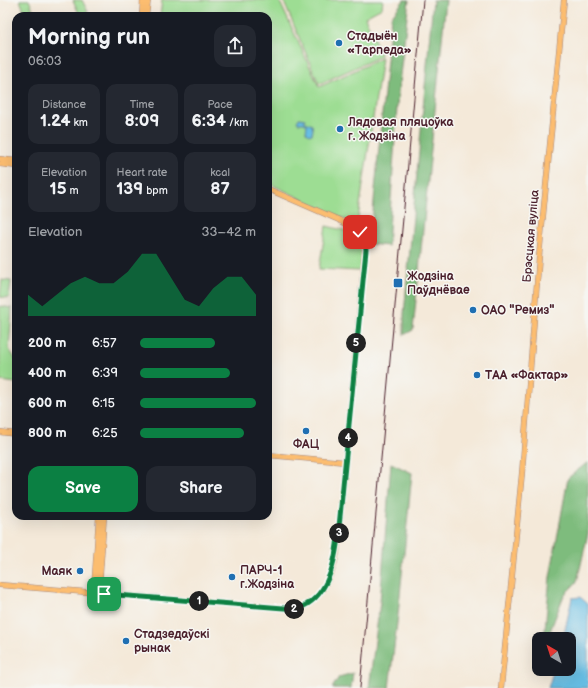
<!DOCTYPE html>
<meta charset="utf-8">
<style>
body{margin:0;font-family:"Balsamiq Sans",sans-serif;background:#242831;color:#f1f3f6;height:100vh;display:flex;flex-direction:column;font-size:15px;white-space:nowrap}
*{box-sizing:border-box;margin:0}
p{font-size:13px;color:#9ea1a6}
.icon{flex:none;width:22px;height:22px;fill:none;stroke:currentColor;stroke-width:2;stroke-linecap:round;stroke-linejoin:round}
.map{position:relative;flex:1;overflow:hidden}
.side{position:absolute;left:12px;top:12px;width:260px;height:508px;display:flex;flex-direction:column;background:#171b24;border-radius:12px;box-shadow:0 4px 16px #0002}
.side>*{flex:none}
.needle{width:26px;rotate:321deg}
.controls{position:absolute;left:532px;top:632px;display:grid;gap:8px}
.controls a{display:grid;place-items:center;width:44px;height:44px;border-radius:8px;background:#171b24;box-shadow:0 4px 16px #0002;font-size:20px}
.pin{position:absolute;display:grid;place-items:center;width:34px;height:34px;color:#fff;margin:-17px;border-radius:8px;box-shadow:0 2px 6px #0006}
.km{position:absolute;width:20px;height:20px;margin:-10px;border-radius:50%;background:#222;color:#fff;font-size:11px;line-height:20px;text-align:center}
.round{display:grid;place-items:center;flex:none;width:42px;height:42px;border-radius:12px;background:#242831}
.head{display:flex;align-items:center;justify-content:space-between;height:68px;padding:0 16px}
h1{font-size:22px;font-weight:600;line-height:30px}
.metrics{display:grid;grid-template-columns:repeat(3,1fr);gap:6px;height:68px;padding:4px 16px}
.metrics div{display:grid;align-content:center;border-radius:10px;background:#242831;text-align:center}
.metrics b{font-size:17px;font-weight:600}
.metrics small{font-size:11px;font-weight:400}
.metrics p{font-size:11px}
.chart{height:112px;padding:8px 16px}
.chart p{display:flex;justify-content:space-between}
.chart svg{width:100%;height:72px;margin-top:4px;fill:#0b8043;opacity:.7}
.button{display:flex;gap:8px;margin-top:auto;padding:8px 16px}
.button a{flex:1;height:46px;border-radius:12px;background:#0b8043;color:#fff;font-size:16px;font-weight:600;line-height:46px;text-align:center}
.button a+a{background:#242831;color:#f1f3f6}
ul{padding:0 16px;list-style:none;font-size:13px}
li{display:grid;grid-template-columns:64px 48px 1fr;align-items:center;height:30px}
li i{height:10px;border-radius:5px;background:#0b8043}
.map>svg:first-child{display:block}
</style>
<div class="map">
<svg width="588" height="688" viewBox="0 0 588 688">
<rect width="100%" height="100%" fill="#f6f6f2"/>
<filter id="ink" filterUnits="userSpaceOnUse"><feTurbulence type="fractalNoise" baseFrequency=".025" numOctaves="2"/><feDisplacementMap in="SourceGraphic" scale="8" xChannelSelector="R" yChannelSelector="G"/><feConvolveMatrix kernelMatrix="1 2 1 2 8 2 1 2 1" color-interpolation-filters="sRGB"/></filter>
<filter id="wash" filterUnits="userSpaceOnUse"><feTurbulence type="fractalNoise" baseFrequency=".012" numOctaves="4" result="noise"/><feDisplacementMap in="SourceGraphic" scale="16" xChannelSelector="R" yChannelSelector="G"/><feGaussianBlur stdDeviation="0.9" result="paint"/><feColorMatrix in="noise" values="0 0 0 0 0 0 0 0 0 0 0 0 0 0 0 0 0 1.4 0 .05"/><feComposite in="paint" operator="in"/></filter>
<g filter="url(#wash)">
<rect width="100%" height="100%" fill="#f4e9d9"/>
<path fill="#9ddd93" stroke="#747e5f" d="M 20,0 L 29,0 L 34,12 L 26,16 Z
M 73,0 L 82,0 L 88,12 L 80,16 Z
M 162,0 L 279,0 L 319,87 L 382,58 L 357,225 L 268,183 L 268,16 L 160,16 Z
M 283,0 L 383,0 L 382,8 L 365,17 L 381,56 L 319,84 Z
M 326,226 L 360,234 L 365,242 L 362,269 L 359,271 L 319,269 Z
M 2,280 L 11,281 L 9,298 L 0,297 Z
M 0,306 L 12,308 L 9,349 L 16,360 L 16,383 L 0,381 Z"/>
<path fill="#7ebc7d" stroke="#646e54" d="M 404,0 L 409,0 L 398,92 L 388,246 L 370,244 L 391,17 Z
M 433,0 L 446,0 L 413,330 L 404,335 L 404,314 Z
M 588,462 L 588,533 L 577,582 L 564,595 L 547,639 L 544,639 L 550,577 L 568,478 Z
M 391,463 L 412,473 L 398,615 L 389,688 L 369,688 L 380,602 Z
M 353,673 L 351,688 L 332,688 L 339,677 Z"/>
<path fill="#66bde3" stroke="#586e87" d="M 299,118 L 305,119 L 305,122 L 312,125 L 313,130 L 312,134 L 309,135 L 306,132 L 307,125 L 304,123 L 298,123 L 297,122 Z
M 580,597 L 588,604 L 588,688 L 548,688 L 554,669 L 569,669 L 569,639 L 563,639 L 572,598 Z"/>
</g>
<g filter="url(#ink)">
<g fill="none" stroke-linecap="round" stroke-linejoin="round">
<defs>
<path id="major" d="M 142,16 L 143,0
M 146,16 L 148,0
M 0,159 L 16,161
M 0,164 L 16,166
M 0,432 L 16,434
M 268,455 L 345,462
M 0,585 L 296,609 C 321,603 333,574 337,552 L 366,241 L 364,234 L 339,220 L 268,189
M 96,593 L 99,589 L 104,516
M 96,593 L 94,589 L 99,516
M 501,688 L 522,473 L 539,257 L 564,0"/>
</defs>
<use href="#major" stroke="#9f8482" stroke-width="6"/>
<use href="#major" stroke="#fcbd6f" stroke-width="5"/>
<path stroke="#4a1f2b" stroke-width="1" d="M 360,688 L 423,0"/>
</g>
</g>
<g fill="none" stroke-linecap="round" stroke-linejoin="round" filter="url(#ink)">
<defs>
<path id="route" d="M 104,594 L 296,609 C 326,601 335,564 338,537 L 366,250 L 365,238 L 360,232"/>
</defs>
<use href="#route" stroke="#fff" stroke-width="8"/>
<use href="#route" stroke="#0b8043" stroke-width="5"/>
</g>
<g fill="#1f6fb2" stroke="#f6f6f2" stroke-width="1.5">
<circle cx="339" cy="43" r="4"/>
<circle cx="340" cy="129" r="4"/>
<rect x="393" y="278" width="10" height="10" rx="2"/>
<circle cx="473" cy="310" r="4"/>
<circle cx="477" cy="375" r="4"/>
<circle cx="306" cy="431" r="4"/>
<circle cx="80" cy="571" r="4"/>
<circle cx="232" cy="577" r="4"/>
<circle cx="126" cy="641" r="4"/>
</g>
<g text-anchor="middle" dominant-baseline="central" stroke-width="3" stroke-linejoin="round" paint-order="stroke">
<g font-size="12" font-weight="bold" fill="#4a1f2b" stroke="#f6f6f2" text-anchor="start">
<text x="347" y="36">Стадыён<tspan x="347" dy="14">«Тарпеда»</tspan></text>
<text x="348" y="122">Лядовая пляцоўка<tspan x="348" dy="14">г. Жодзіна</tspan></text>
<text x="407" y="276">Жодзіна<tspan x="407" dy="14">Паўднёвае</tspan></text>
<text x="481" y="310">ОАО "Ремиз"</text>
<text x="485" y="375">ТАА «Фактар»</text>
<text x="306" y="444" text-anchor="middle">ФАЦ</text>
<text x="240" y="570">ПАРЧ-1<tspan x="240" dy="14">г.Жодзіна</tspan></text>
<text x="72" y="571" text-anchor="end">Маяк</text>
<text x="134" y="634">Стадзедаўскі<tspan x="134" dy="14">рынак</tspan></text>
</g>
<g font-size="12" fill="#4a1f2b" stroke="#f6f6f2">
<text transform="translate(531 236) rotate(-85)">Брэсцкая вуліца</text>
</g>
</g>
</svg>
<div class="controls">
<a><svg class="needle" viewBox="-14 -14 28 28"><path d="M0-13l5 13h-10z" fill="#e53935"/><path d="M0 13l5-13h-10z" fill="#9ea1a6"/></svg></a>
</div>
<div class="pin" style="left:104px;top:594px;background:#1e9e55"><svg class="icon" aria-label="arrive" viewBox="0 0 24 24"><path d="M6 21V4h12l-3 4 3 4H6"/></svg></div>
<div class="pin" style="left:360px;top:232px;background:#d93025"><svg class="icon" aria-label="check" viewBox="0 0 24 24"><path d="M5 12l5 5 9-10"/></svg></div>
<b class="km" style="left:199px;top:601px">1</b>
<b class="km" style="left:294px;top:609px">2</b>
<b class="km" style="left:339px;top:533px">3</b>
<b class="km" style="left:348px;top:438px">4</b>
<b class="km" style="left:356px;top:343px">5</b>
<section class="side">
<div class="head"><div><h1>Morning run</h1><p>06:03</p></div><a class="round"><svg class="icon" aria-label="share" viewBox="0 0 24 24"><path d="M12 15V3M7 8l5-5 5 5M5 13v7h14v-7"/></svg></a></div>
<div class="metrics">
<div><p>Distance</p><b>1.24<small> km</small></b></div>
<div><p>Time</p><b>8:09</b></div>
<div><p>Pace</p><b>6:34<small> /km</small></b></div>
</div>
<div class="metrics">
<div><p>Elevation</p><b>15<small> m</small></b></div>
<div><p>Heart rate</p><b>139<small> bpm</small></b></div>
<div><p>kcal</p><b>87</b></div>
</div>
<div class="chart"><p><span>Elevation</span>33–42 m</p>
<svg viewBox="0 0 160 44" preserveAspectRatio="none"><path d="M0 44V31L10 38L20 31L30 24L40 20L50 24L60 24L70 17L80 6L90 6L100 20L110 34L120 38L130 27L140 20L150 20L160 31V44z"/></svg>
</div>
<ul>
<li><b>200 m</b>6:57<i style="width:65%"></i></li>
<li><b>400 m</b>6:39<i style="width:78%"></i></li>
<li><b>600 m</b>6:15<i style="width:100%"></i></li>
<li><b>800 m</b>6:25<i style="width:90%"></i></li>
</ul>
<div class="button"><a>Save</a><a>Share</a></div>
</section>
</div>
